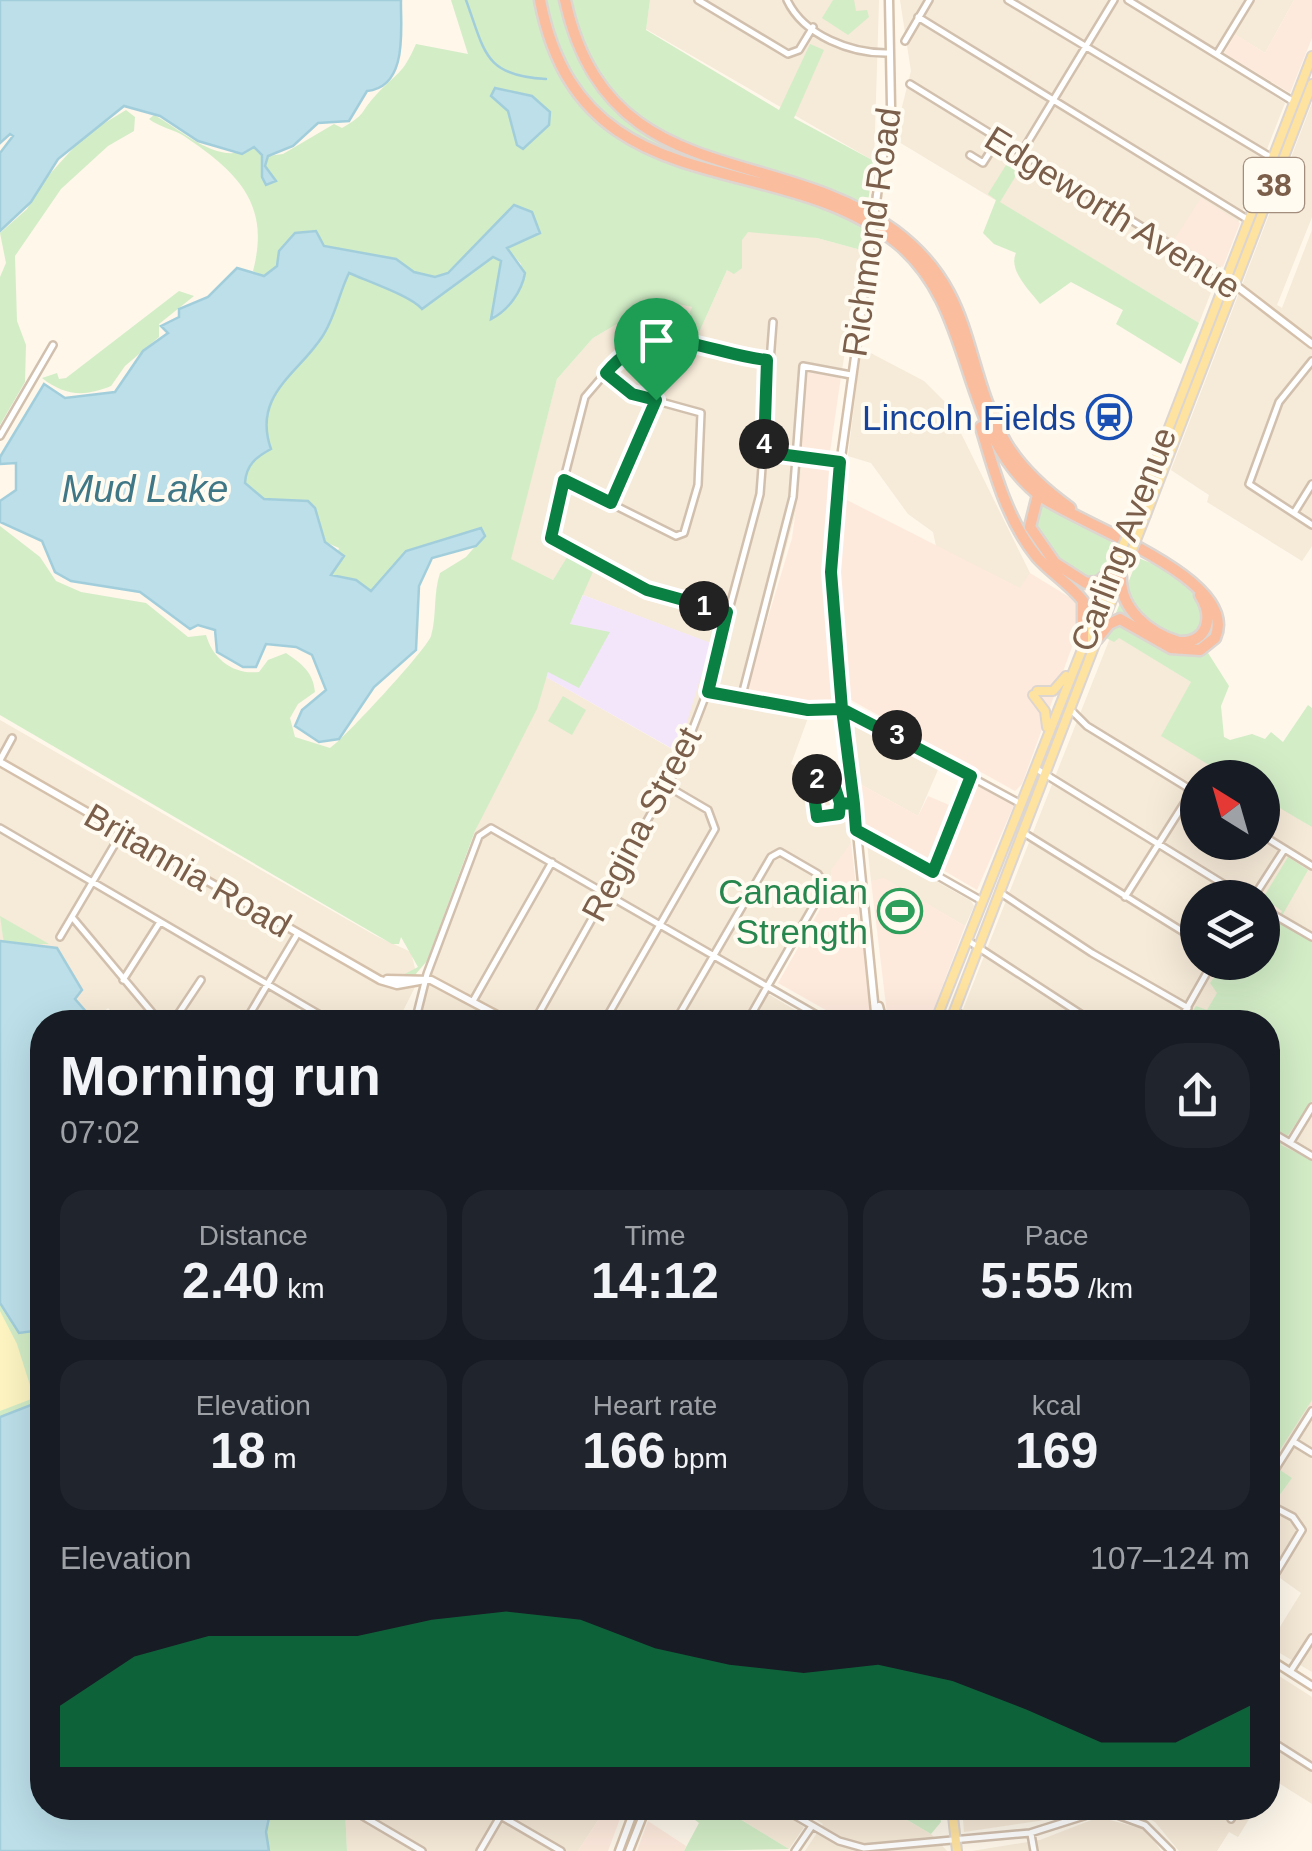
<!DOCTYPE html>
<meta charset="utf-8">
<style>
body{margin:0;font-family:Helvetica,sans-serif;background:#20242c;color:#f1f3f6;height:100vh;display:flex;flex-direction:column;font-size:38px;white-space:nowrap}
*{box-sizing:border-box;margin:0}
p{font-size:32px;color:#9ea1a6}
.icon{flex:none;width:55px;height:55px;fill:none;stroke:currentColor;stroke-width:2;stroke-linecap:round;stroke-linejoin:round}
.map{position:relative;flex:1;overflow:hidden}
.side{position:absolute;left:30px;top:1010px;width:1250px;height:810px;display:flex;flex-direction:column;background:#171b24;border-radius:40px;box-shadow:0 10px 40px #0002}
.side>*{flex:none}
.needle{width:65px;rotate:323deg}
.fabs{position:absolute;left:1180px;top:760px;display:grid;gap:20px}
.fabs a{display:grid;place-items:center;width:100px;height:100px;border-radius:50%;background:#171b24;box-shadow:0 10px 40px #0002;font-size:50px}
.pin{position:absolute;display:grid;place-items:center;width:85px;height:85px;color:#fff;margin:-102px -42px;border-radius:50% 50% 50% 0;rotate:-45deg;box-shadow:0 0 10px #0007}
.pin .icon{rotate:45deg}
.km{position:absolute;width:50px;height:50px;margin:-25px;border-radius:50%;background:#222;color:#fff;font-size:28px;line-height:50px;text-align:center}
.round{display:grid;place-items:center;flex:none;width:105px;height:105px;border-radius:40px;background:#20242c}
.overview{display:flex;align-items:center;justify-content:space-between;height:170px;padding:0 30px}
h1{font-size:55px;font-weight:600;line-height:75px}
.figures{display:grid;grid-template-columns:repeat(3,1fr);gap:15px;height:170px;padding:10px 30px}
.figures div{display:grid;align-content:center;border-radius:25px;background:#20242c;text-align:center}
.figures b{font-size:50px;font-weight:600}
.figures small{font-size:28px;font-weight:400}
.figures p{font-size:28px}
.chart{height:280px;padding:20px 30px}
.chart p{display:flex;justify-content:space-between}
.chart svg{width:100%;height:180px;margin-top:10px;fill:#0b8043;opacity:.7}
.map>svg:first-child{display:block}
</style>
<div class="map">
<svg width="1312" height="1851" viewBox="0 0 1312 1851">
<rect width="100%" height="100%" fill="#fef7ea"/>
<path fill="#f6ead8" fill-rule="evenodd" d="M 650,0 L 879,0 L 874,161 L 646,29 Z
M 900,0 L 1294,0 L 1265,53 L 1228,30 L 1213,55 L 1285,103 L 1199,323 L 894,139 L 911,71 Z
M 1312,103 L 1312,217 L 1277,305 L 1282,308 L 1312,230 L 1312,546 L 1302,561 L 1207,502 L 1209,495 L 1171,470 Z
M 746,228 L 817,238 L 861,250 L 842,370 L 800,364 L 793,451 L 802,466 L 799,500 L 744,703 L 809,715 L 791,764 L 816,776 L 838,774 L 851,843 L 760,989 L 815,1022 L 409,1022 L 475,831 L 546,677 L 677,752 L 710,643 L 583,595 L 569,555 L 553,580 L 510,559 L 557,379 L 593,338 L 658,300 L 693,307 L 681,334 L 697,337 Z
M 861,348 L 924,381 L 946,403 L 1030,573 L 1021,589 L 936,546 L 933,532 L 908,514 L 871,463 L 848,456 Z
M 1112,633 L 1191,682 L 1232,777 L 1198,778 L 1198,842 L 1262,842 L 1263,796 L 1312,827 L 1312,1672 L 1268,1646 L 1301,1593 L 1280,1578 L 1268,1581 L 1268,1022 L 958,1022 ZM 1198,898 L 1262,898 L 1262,962 L 1198,962 Z
M 0,720 L 376,936 L 411,952 L 418,981 L 398,1021 L 332,1022 L 301,1005 L 291,1022 L 121,1022 L 108,1008 L 93,1021 L 75,999 L 0,941 Z
M 863,724 L 940,765 L 918,816 L 860,784 L 854,738 L 855,725 Z
M 867,842 L 971,901 L 974,906 L 965,926 L 884,879 L 871,881 Z
M 1268,1669 L 1312,1697 L 1312,1804 L 1274,1780 L 1268,1789 Z
M 345,1808 L 606,1808 L 578,1851 L 347,1851 Z
M 722,1808 L 774,1808 L 804,1827 L 789,1849 Z
M 798,1808 L 887,1808 L 931,1834 L 947,1851 L 805,1851 L 823,1824 Z
M 962,1808 L 1089,1808 L 1039,1821 L 964,1832 Z
M 1115,1808 L 1256,1808 L 1238,1837 L 1229,1832 L 1217,1851 L 1179,1851 L 1155,1822 L 1135,1811 Z
M 1099,1817 L 1147,1830 L 1161,1851 L 972,1851 L 1040,1840 Z"/>
<path fill="#feeadd" d="M 1294,0 L 1312,0 L 1312,38 L 1290,93 L 1224,53 L 1235,34 L 1265,53 Z
M 1201,198 L 1240,223 L 1223,267 L 1174,240 Z
M 799,364 L 842,370 L 830,452 L 826,455 L 793,451 Z
M 802,466 L 829,469 L 823,583 L 833,703 L 815,706 L 745,694 L 792,538 Z
M 845,499 L 1020,588 L 1030,573 L 1079,603 L 1080,625 L 1022,784 L 1015,791 L 851,700 L 839,588 Z
M 967,780 L 1014,805 L 977,890 L 864,824 L 860,784 L 918,816 L 928,796 L 954,807 Z
M 851,843 L 869,995 L 869,1022 L 847,1022 L 778,983 L 832,888 L 831,870 Z
M 884,878 L 965,926 L 929,1022 L 888,1022 L 871,881 Z
M 606,1808 L 624,1808 L 608,1851 L 578,1851 Z
M 648,1821 L 686,1846 L 684,1851 L 637,1851 Z"/>
<path fill="#f4e6fa" d="M 583,595 L 711,643 L 678,752 L 546,677 Z"/>
<path fill="#d3edc7" d="M 451,0 L 650,0 L 646,30 L 779,110 L 810,44 L 824,50 L 794,118 L 874,161 L 861,250 L 817,238 L 748,232 L 742,240 L 742,268 L 734,274 L 727,270 L 697,337 L 681,334 L 692,307 L 658,300 L 593,338 L 557,379 L 511,559 L 553,580 L 569,554 L 595,567 L 570,624 L 610,632 L 579,688 L 548,672 L 537,709 L 475,831 L 427,961 L 414,976 L 397,978 L 418,967 L 401,937 L 399,944 L 392,944 L 0,715 L 0,526 L 40,557 L 56,581 L 81,592 L 146,603 L 188,637 L 206,635 C 213,659 233,675 259,672 L 268,660 L 286,653 C 303,665 313,672 315,692 L 298,704 L 290,718 L 295,737 L 330,748 C 343,740 427,649 431,636 C 437,616 433,594 440,573 L 466,557 L 484,536 L 480,528 L 372,591 L 356,580 L 330,575 L 339,548 L 325,542 L 308,501 L 264,499 L 245,483 C 246,465 256,457 271,449 C 252,393 298,374 323,337 C 335,318 339,293 349,272 C 369,282 410,295 422,309 L 493,257 L 501,260 L 492,319 L 523,284 L 521,264 L 507,248 L 540,233 L 531,212 L 514,205 L 448,273 L 435,277 L 414,272 L 396,259 L 324,246 L 263,276 L 253,271 C 271,203 237,172 184,136 C 173,129 159,127 149,119 L 154,115 C 184,131 221,169 253,146 L 262,155 L 262,177 L 267,185 L 275,182 L 264,166 L 268,156 L 283,154 L 334,124 L 342,128 C 367,114 360,112 376,95 C 397,72 402,76 416,44 L 468,54 Z
M 833,0 L 854,0 L 856,11 L 867,10 L 869,17 L 848,35 L 822,18 Z
M 126,110 L 135,117 L 134,131 L 108,146 L 61,189 L 15,256 L 17,321 L 26,345 L 25,382 L 0,425 L 0,277 L 6,263 L 0,233 L 27,209 L 40,185 L 85,135 Z
M 1011,157 L 1023,164 L 1000,202 L 1199,323 L 1181,364 L 1116,324 L 1123,310 L 1071,282 L 1040,304 C 1029,290 1008,270 1016,253 L 994,244 L 983,233 L 996,200 L 988,194 Z
M 179,291 L 194,296 L 159,324 L 159,337 L 125,366 L 111,386 C 84,397 65,396 42,378 L 57,373 L 59,379 L 66,378 Z
M 1041,501 L 1098,530 L 1114,545 L 1101,574 L 1080,578 L 1046,550 L 1034,528 Z
M 1138,558 L 1159,566 L 1212,606 L 1216,628 L 1203,645 L 1229,686 L 1221,706 L 1224,737 L 1230,740 L 1252,734 L 1265,739 L 1271,732 L 1283,742 L 1308,705 L 1312,708 L 1312,827 L 1263,798 L 1262,778 L 1229,777 L 1161,736 L 1191,682 L 1119,638 L 1114,642 L 1106,638 Z
M 563,696 L 586,710 L 572,735 L 548,721 Z
M 1288,857 L 1308,870 L 1279,921 L 1312,941 L 1312,1101 L 1281,1145 L 1312,1160 L 1312,1400 L 1271,1464 L 1292,1478 L 1276,1500 L 1268,1495 L 1268,1022 L 1197,1022 L 1189,1017 L 1196,1006 L 1207,1010 L 1217,993 L 1210,983 L 1224,963 L 1262,962 L 1263,942 L 1282,911 L 1263,898 Z
M 0,916 L 49,944 L 4,944 Z
M 0,1303 L 19,1333 L 42,1330 L 42,1417 L 34,1412 L 35,1403 L 0,1417 Z
M 271,1808 L 323,1808 L 330,1815 L 327,1808 L 345,1808 L 347,1851 L 269,1851 L 266,1832 Z
M 695,1808 L 722,1808 L 789,1849 L 684,1851 L 699,1823 L 690,1816 Z
M 887,1808 L 939,1808 L 941,1822 L 931,1834 Z"/>
<path fill="#fef5c3" d="M 0,1311 L 17,1344 L 34,1398 L 0,1411 Z"/>
<path fill="#bcdfe9" stroke="#a2cedc" stroke-width="2.5" d="M 0,0 L 401,0 C 400,23 410,87 367,91 L 349,121 L 318,123 L 293,146 L 268,156 L 265,166 L 276,181 L 266,185 L 262,177 L 262,155 L 254,147 L 242,154 L 198,141 L 160,116 L 124,106 L 58,159 L 31,202 L 0,231 L 0,153 L 13,136 L 10,134 L 0,143 Z
M 495,88 L 532,96 L 550,112 L 549,125 L 523,149 L 517,145 L 508,111 L 491,96 Z
M 514,205 L 532,212 L 540,233 L 507,248 L 525,273 C 522,291 508,311 491,319 L 501,261 L 493,257 L 422,309 C 411,296 367,281 349,273 C 339,293 335,318 322,337 C 298,374 252,395 271,449 C 256,457 246,465 245,483 L 264,499 L 308,501 L 315,508 L 325,542 L 344,556 L 331,575 L 356,580 L 371,591 L 406,551 L 481,528 L 485,536 L 476,546 L 432,558 L 419,586 L 416,650 L 374,687 L 339,739 L 319,742 L 295,726 L 302,710 L 326,690 L 312,655 L 296,647 L 266,644 L 256,667 L 243,667 L 217,652 L 215,630 L 198,625 L 190,629 L 140,592 L 71,581 L 55,572 L 42,541 L 0,522 L 0,501 L 16,490 L 16,463 L 0,464 L 0,457 L 44,384 L 65,398 L 115,392 L 143,351 L 168,333 L 161,326 L 179,317 L 179,309 L 208,297 L 237,268 L 264,276 L 277,266 L 279,251 L 295,233 L 316,231 L 324,246 L 396,259 L 414,272 L 435,277 L 448,273 Z
M 0,941 L 57,948 L 82,990 L 75,999 L 95,1022 L 42,1022 L 42,1330 L 19,1333 L 0,1303 Z
M 36,1403 L 34,1412 L 42,1418 L 42,1808 L 271,1808 L 266,1832 L 269,1851 L 0,1851 L 0,1417 Z"/>
<g fill="none" stroke-linecap="round" stroke-linejoin="round">
<path stroke="#a2cedc" stroke-width="2.5" d="M 466,0 C 485,52 484,76 546,79"/>
<defs>
<path id="street" d="M 698,0 L 788,54 L 799,50 L 813,27
M 787,0 C 804,36 852,54 889,53
M 1008,0 L 1272,158
M 1128,0 L 1294,102
M 918,17 L 1247,219
M 905,41 L 929,0
M 1217,54 L 1250,0
M 910,84 L 1225,278
M 970,155 L 983,163 L 997,141
M 1020,155 L 1114,0
M 1312,361 L 1279,402 L 1249,484 L 1312,525
M 0,436 L 53,345
M 764,452 L 840,462
M 564,480 L 676,536 L 684,533 L 698,485 L 701,413 L 632,394 L 606,373
M 611,502 L 657,400
M 1294,513 L 1312,484
M 727,612 L 647,589 L 554,541 L 550,533 L 585,397 L 620,356 L 658,338 L 767,360
M 708,692 L 808,710 L 846,709 L 1021,804
M 741,699 L 793,497 L 803,366 L 851,375
M 1072,711 L 1087,726 L 1198,794
M 0,760 L 12,738
M 1035,768 L 1246,898
M 840,803 L 839,814 L 817,817 L 812,780 L 832,777 L 840,803 L 853,803
M 0,828 L 332,1022
M 857,830 L 982,901
M 1024,833 L 1198,941
M 1262,835 L 1312,866
M 933,872 L 971,776
M 1001,893 L 1092,953 L 1188,1008
M 1125,897 L 1192,791
M 1253,898 L 1284,850
M 1262,908 L 1312,937
M 72,917 L 160,1022
M 60,937 L 122,832
M 967,940 L 1093,1022
M 123,980 L 160,922
M 473,1001 L 552,862
M 955,1011 L 974,1022
M 173,1022 L 201,980
M 245,1022 L 298,933
M 415,1022 L 427,974 L 479,836 L 491,828 L 829,1022
M 534,1022 L 680,762 L 707,692 L 760,494 L 773,322
M 604,1022 L 715,829 L 708,810 L 667,786
M 675,1022 L 771,857 L 780,852 L 818,874 L 825,886 L 747,1022
M 1179,1022 L 1213,962
M 1268,1130 L 1312,1156
M 1290,1143 L 1312,1107
M 1294,1442 L 1312,1453
M 1276,1468 L 1312,1411
M 1268,1504 L 1293,1517 L 1302,1530 L 1276,1573 L 1268,1577
M 1290,1672 L 1312,1638
M 1268,1739 L 1312,1767
M 349,1808 L 422,1851
M 487,1808 L 561,1851
M 614,1808 L 632,1817
M 782,1808 L 839,1841 L 864,1848 L 1030,1833 L 1090,1814 L 1112,1813 L 1145,1825 L 1171,1851
M 1231,1819 L 1238,1808
M 1031,1834 L 1034,1851
M 480,1851 L 501,1815
M 795,1851 L 812,1826"/>
<path id="secondary" d="M 877,195 L 891,106 L 889,0
M 870,249 L 835,501 L 831,572 L 876,1022
M 1234,284 L 1312,344
M 0,762 L 380,980 L 397,985 L 425,980
M 387,979 L 431,980 L 510,1022
M 879,1006 L 883,1022
M 1268,1658 L 1312,1686
M 619,1851 L 635,1808
M 629,1851 L 646,1808"/>
<path id="primary" d="M 1138,508 L 1312,56
M 1146,515 L 1312,84
M 1037,691 L 1053,691 L 1066,676
M 1033,695 L 1045,711 L 1047,727
M 935,1022 L 1113,571
M 950,1022 L 1120,579
M 952,1808 L 957,1851"/>
<path id="highway" d="M 540,0 C 580,210 776,145 896,242 C 978,308 957,430 1039,495 C 1075,523 1242,578 1215,638 L 1200,650 L 1171,648 L 1120,619 L 1109,624 L 1097,639
M 565,0 C 607,192 775,142 895,231 C 978,293 961,366 1006,443 C 1022,470 1045,490 1070,508
M 981,427 C 994,471 1007,520 1037,557 C 1051,573 1070,584 1083,601 L 1083,642
M 1039,491 L 1030,527 L 1055,563 L 1086,583 L 1098,582 L 1114,569
M 1121,577 C 1120,609 1149,633 1179,642 C 1208,643 1214,617 1200,595"/>
</defs>
<use href="#street" stroke="#d2c0ae" stroke-width="10"/>
<use href="#secondary" stroke="#d5c1ab" stroke-width="11"/>
<use href="#primary" stroke="#ddd5d0" stroke-width="12"/>
<use href="#highway" stroke="#ddd5d0" stroke-width="15"/>
<use href="#street" stroke="#fff" stroke-width="5"/>
<use href="#secondary" stroke="#fff" stroke-width="6"/>
<use href="#primary" stroke="#fee2a0" stroke-width="8"/>
<use href="#highway" stroke="#fabd9e" stroke-width="10"/>
<defs>
<path id="secondary-bridge" d="M 870,249 L 877,195"/>
<path id="primary-bridge" d="M 1116,563 L 1138,508
M 1125,568 L 1146,515"/>
</defs>
<use href="#secondary-bridge" stroke="#d5c1ab" stroke-width="11" stroke-linecap="butt"/>
<use href="#primary-bridge" stroke="#ddd5d0" stroke-width="12" stroke-linecap="butt"/>
<use href="#secondary-bridge" stroke="#fff" stroke-width="6"/>
<use href="#primary-bridge" stroke="#fee2a0" stroke-width="8"/>
</g>
<g fill="none" stroke-linecap="round" stroke-linejoin="round">
<defs>
<path id="route" d="M 656,400 L 611,503 L 564,480 L 551,538 L 647,590 L 727,612 L 708,692 L 808,710 L 842,709 L 854,804 L 840,803 L 832,778 L 812,780 L 817,817 L 839,814 L 840,803 L 854,804 L 856,830 L 933,872 L 971,776 L 842,709 L 831,572 L 840,462 L 764,452 L 767,360 C 705,354 655,314 606,373 L 632,394 L 656,400"/>
</defs>
<use href="#route" stroke="#fff" stroke-width="20"/>
<use href="#route" stroke="#0b8043" stroke-width="12"/>
</g>
<defs>
<symbol id="station-ring" viewBox="-11 -11 22 22"><circle r="9.5" fill="#fffbf1" stroke="#1a4fb4" stroke-width="1.5"/><path d="M-3-6H3Q5-6 5-4V2Q5 4 3 4L4.5 6H3L1.5 4h-3L-3 6H-4.5L-3 4Q-5 4-5 2V-4Q-5-6-3-6ZM-3.5-4v3h7v-3ZM-3.5 1v1.5H-2V1ZM2 1v1.5H3.5V1Z" fill="#1a4fb4"/></symbol>
<symbol id="stadium-ring" viewBox="-11 -11 22 22"><circle r="9.5" fill="#fffbf1" stroke="#2e9e5b" stroke-width="1.5"/><path d="M0-5a6.5 5 0 1 0 0 10a6.5 5 0 1 0 0-10ZM-3.5-1.8h7v3.6h-7Z" fill="#2e9e5b"/></symbol>
</defs>
<g fill-rule="evenodd">
<use href="#station-ring" x="1084" y="392" width="50" height="50"/>
<use href="#stadium-ring" x="875" y="886" width="50" height="50"/>
</g>
<g text-anchor="middle" dominant-baseline="central" stroke-width="8" stroke-linejoin="round" paint-order="stroke">
<rect fill="#fffbf1" stroke="#a38e7d" stroke-width="2.5" x="1244" y="158" width="60" height="54" rx="8"/>
<g font-size="32" font-weight="bold" fill="#7b5f4b">
<text x="1274" y="185">38</text>
</g>
<g font-size="35" fill="#7b5f4b" stroke="#fffbf1">
<text transform="translate(1113 212) rotate(32)">Edgeworth Avenue</text>
<text transform="translate(871 232) rotate(-82)">Richmond Road</text>
<text transform="translate(1123 539) rotate(-69)">Carling Avenue</text>
<text transform="translate(641 824) rotate(-62)">Regina Street</text>
<text transform="translate(188 870) rotate(30)">Britannia Road</text>
</g>
<g font-size="35" fill="#164399" stroke="#fffbf1" text-anchor="end">
<text x="1076" y="417">Lincoln Fields</text>
</g>
<g font-size="35" fill="#27864d" stroke="#fffbf1" text-anchor="end">
<text x="868" y="891">Canadian<tspan x="868" dy="40">Strength</tspan></text>
</g>
<g font-size="38" font-style="italic" fill="#3f7787" stroke="#fffbf1">
<text x="145" y="489">Mud Lake</text>
</g>
</g>
</svg>
<div class="fabs">
<a><svg class="needle" viewBox="-14 -14 28 28"><path d="M0-13l5 13h-10z" fill="#e53935"/><path d="M0 13l5-13h-10z" fill="#9ea1a6"/></svg></a>
<a><svg class="icon" aria-label="layers" viewBox="0 0 24 24"><path d="M12 4l9 5-9 5-9-5zM3 14l9 5 9-5"/></svg></a>
</div>
<div class="pin" style="left:656px;top:400px;background:#1e9e55"><svg class="icon" aria-label="arrive" viewBox="0 0 24 24"><path d="M6 21V4h12l-3 4 3 4H6"/></svg></div>
<b class="km" style="left:704px;top:606px">1</b>
<b class="km" style="left:817px;top:779px">2</b>
<b class="km" style="left:897px;top:735px">3</b>
<b class="km" style="left:764px;top:444px">4</b>
<section class="side">
<div class="overview"><div><h1>Morning run</h1><p>07:02</p></div><a class="round"><svg class="icon" aria-label="share" viewBox="0 0 24 24"><path d="M12 15V3M7 8l5-5 5 5M5 13v7h14v-7"/></svg></a></div>
<div class="figures">
<div><p>Distance</p><b>2.40<small> km</small></b></div>
<div><p>Time</p><b>14:12</b></div>
<div><p>Pace</p><b>5:55<small> /km</small></b></div>
</div>
<div class="figures">
<div><p>Elevation</p><b>18<small> m</small></b></div>
<div><p>Heart rate</p><b>166<small> bpm</small></b></div>
<div><p>kcal</p><b>169</b></div>
</div>
<div class="chart"><p><span>Elevation</span>107–124 m</p>
<svg viewBox="0 0 160 44" preserveAspectRatio="none"><path d="M0 44V29L10 17L20 12L30 12L40 12L50 8L60 6L70 8L80 15L90 19L100 21L110 19L120 23L130 30L140 38L150 38L160 29V44z"/></svg>
</div>
</section>
</div>
